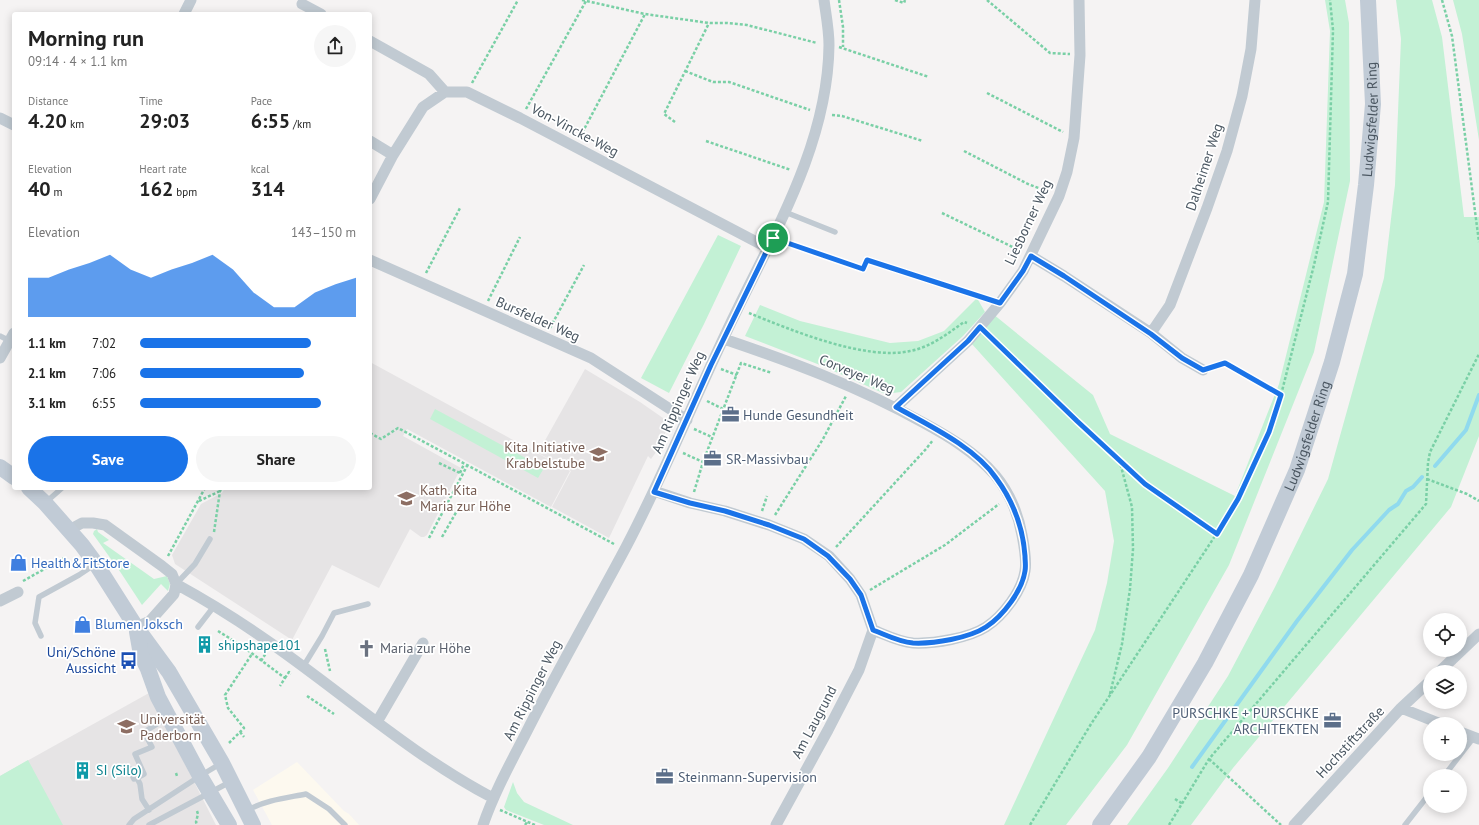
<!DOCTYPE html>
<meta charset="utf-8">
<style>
body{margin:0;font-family:"PT Sans",sans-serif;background:#f6f6f6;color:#222;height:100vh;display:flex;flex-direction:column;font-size:15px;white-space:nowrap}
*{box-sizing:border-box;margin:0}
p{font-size:13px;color:#767676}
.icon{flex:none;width:22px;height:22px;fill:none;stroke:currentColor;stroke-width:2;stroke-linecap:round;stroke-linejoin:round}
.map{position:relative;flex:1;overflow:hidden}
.panel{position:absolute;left:12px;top:12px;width:360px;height:478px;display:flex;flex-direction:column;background:#fff;border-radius:4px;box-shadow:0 2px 10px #0003}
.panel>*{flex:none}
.tools{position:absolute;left:1423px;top:613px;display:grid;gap:8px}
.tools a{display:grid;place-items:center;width:44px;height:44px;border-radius:50%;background:#fff;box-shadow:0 2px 10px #0003;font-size:20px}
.pin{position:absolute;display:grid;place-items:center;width:34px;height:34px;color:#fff;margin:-17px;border:2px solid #fff;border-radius:50%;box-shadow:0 1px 4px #0007}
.round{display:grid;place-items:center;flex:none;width:42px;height:42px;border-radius:21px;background:#f6f6f6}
.headline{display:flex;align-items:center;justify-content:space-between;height:68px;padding:0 16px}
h1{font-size:22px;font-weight:700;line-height:30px}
.figures{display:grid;grid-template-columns:repeat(3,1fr);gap:6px;height:68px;padding:4px 16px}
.figures div{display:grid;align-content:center}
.figures b{font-size:20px;font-weight:700}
.figures small{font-size:11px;font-weight:400}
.figures p{font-size:11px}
.chart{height:112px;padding:8px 16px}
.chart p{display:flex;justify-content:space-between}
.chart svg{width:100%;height:72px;margin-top:4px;fill:#1a73e8;opacity:.7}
.button{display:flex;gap:8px;margin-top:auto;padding:8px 16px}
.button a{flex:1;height:46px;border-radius:24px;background:#1a73e8;color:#fff;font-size:16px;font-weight:700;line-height:46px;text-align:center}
.button a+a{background:#f6f6f6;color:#222}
ul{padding:0 16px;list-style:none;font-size:13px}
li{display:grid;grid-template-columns:64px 48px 1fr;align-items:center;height:30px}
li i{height:10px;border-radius:5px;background:#1a73e8}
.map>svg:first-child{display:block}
</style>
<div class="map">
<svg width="1479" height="825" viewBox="0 0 1479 825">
<rect width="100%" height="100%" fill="#f5f3f3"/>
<path fill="#fdf9ef" d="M 297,762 L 344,811 L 349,814 L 359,825 L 272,825 L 253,790 Z"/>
<path fill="#e6e4e5" d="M 370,362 L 570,471 L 551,507 L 407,429 L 403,436 L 461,468 L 427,535 L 424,537 L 421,537 L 410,529 L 379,588 L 332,565 L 292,640 L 175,564 L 172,555 L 201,504 L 222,493 L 225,488 L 370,488 Z
M 585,369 L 640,402 L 663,418 L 666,424 L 666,431 L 659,448 L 651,459 L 648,456 L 609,538 L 552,507 L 571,471 L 538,453 Z
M 149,693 L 216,825 L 0,825 L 0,776 Z"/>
<path fill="#c3f1d5" d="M 1325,0 L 1345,0 L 1349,23 L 1350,181 L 1314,352 L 1229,565 L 1127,745 L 1066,825 L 1004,825 L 1095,630 L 1107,583 L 1114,541 L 1105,491 L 971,343 L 993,314 L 1093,395 L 1110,434 L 1235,496 L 1279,384 L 1324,202 L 1330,31 Z
M 1396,0 L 1432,0 L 1442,37 L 1464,217 L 1479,217 L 1479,436 L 1451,507 L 1233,768 L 1191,825 L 1127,825 L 1168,768 L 1228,676 L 1275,587 L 1328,479 L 1384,278 L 1395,185 L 1401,39 Z
M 1453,0 L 1479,0 L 1479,140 L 1462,34 Z
M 718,235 L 741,246 L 704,324 L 669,393 L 641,378 Z
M 977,298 L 985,312 L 963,336 L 901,392 L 885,394 L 820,365 L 745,336 L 760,305 L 800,321 L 890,343 L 918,341 L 944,331 Z
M 435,409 L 544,468 L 538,478 L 430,419 Z
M 97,529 L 98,532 L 109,540 L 103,543 L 154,579 L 167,576 L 170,584 L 168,591 L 161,584 L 142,605 L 121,573 L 93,534 L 94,531 Z
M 28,760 L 63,825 L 0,825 L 0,776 Z
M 513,782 L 517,793 L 524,802 L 573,825 L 544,825 L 506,810 L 504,807 Z"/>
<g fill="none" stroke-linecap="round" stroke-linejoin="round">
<path stroke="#90daee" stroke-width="4" d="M 1435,466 L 1466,430 L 1479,395
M 1192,767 L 1297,621 L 1352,550 L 1389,510 L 1398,504 L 1406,491 L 1413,487 L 1422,477"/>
<path stroke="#7ad0a6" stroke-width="2.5" stroke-dasharray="3 2" stroke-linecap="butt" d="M 582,0 L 645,14 L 709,23 L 727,23 L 747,25 L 817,43
M 839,0 L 843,27 L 843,47
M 895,0 L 904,3 L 905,0
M 987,0 L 1050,53 L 1070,54
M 1442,0 L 1452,36 L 1479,242
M 839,47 L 929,77
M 685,71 L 713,82 L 729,82 L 810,110
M 472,83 L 518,0
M 987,93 L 1063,132
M 526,109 L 586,1
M 832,115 L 842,116 L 923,141
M 675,122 L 664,114 L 709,23
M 580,137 L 645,14
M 706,141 L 791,170
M 964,151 L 1028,184 L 1049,192
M 942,213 L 1021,251
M 783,241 L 863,269 L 867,259 L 988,299
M 426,273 L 460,208
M 488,301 L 520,237
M 749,313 C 791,330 865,361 910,351 C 931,347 947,334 964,322 L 967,323
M 550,328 L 584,265
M 988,335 L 1077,421 L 1145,484 L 1217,533
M 1213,367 L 1225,363 L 1281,395
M 721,369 L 737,375
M 707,401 L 723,409
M 694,429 L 712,437
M 370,433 L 381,439 L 398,428 L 614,544
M 683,453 L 703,462
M 439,463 L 462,474
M 460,473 L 464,464
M 1427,479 L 1467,494 L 1479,501
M 694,492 L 703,462 L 741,363 L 772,373
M 199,501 L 220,491
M 762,511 L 767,496
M 775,515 L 823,439 L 846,396
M 214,532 L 220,491 L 222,488
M 442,537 L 458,509
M 429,538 L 467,466
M 836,547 L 926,449 L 933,440
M 168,556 L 205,488
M 23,581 L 66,557
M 870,590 L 945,545 L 999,504
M 218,631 L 242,646 L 285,678 L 280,686
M 325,649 L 330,671
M 261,661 L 266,653
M 285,678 L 289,672 L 291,674
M 1110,694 L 1122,644 L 1130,589 L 1133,549 L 1132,507 L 1119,459
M 307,696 L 334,714
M 240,732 L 244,737
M 229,743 L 244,728 L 228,708 L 225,695 L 252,654
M 1209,759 L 1281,825
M 176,773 L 177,776
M 1175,799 L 1183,804
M 500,810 L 535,825
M 197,811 L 198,814 L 196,822 L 197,825
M 525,825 L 528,821
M 1030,825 L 1091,724 L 1217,533 L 1238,499 L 1269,432 L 1281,395 L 1314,265 L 1328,202 L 1333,30 L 1330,0
M 1169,825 L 1209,759 L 1426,504 L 1428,463 L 1430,452 L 1479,354"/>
<path stroke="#c1cad2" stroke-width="5.5" d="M 785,212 L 835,232
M 0,336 L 10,341
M 45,503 L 62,488
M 176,584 L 195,564 L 210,539
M 198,627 L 215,605
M 41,636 L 35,623 L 39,597 L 79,575 L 94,565
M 303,667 L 322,636 L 334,613 L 368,604
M 129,768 L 134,779 L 137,778
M 1444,776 L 1474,737
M 149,810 L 142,799 L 140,784 L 137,778 L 144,774 L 135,754 L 152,747 L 144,732 L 167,718
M 248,810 C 266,800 286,798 306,794 L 329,809 L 345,825
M 129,825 L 134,819 L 200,776 L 220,764
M 149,825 L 230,782
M 1405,825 L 1430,793"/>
<path stroke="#c1cad2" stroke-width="11" d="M 302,4 L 321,14
M 184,14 L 191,0
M 370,41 L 429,74 L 445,92 L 467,92 L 520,118 L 768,248
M 0,118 L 14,125
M 370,141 L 393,155
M 370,199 L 393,155 L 423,107 L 445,92
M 1031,256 L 1064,276 L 1151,333 L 1182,358 L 1203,370
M 370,260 L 591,358 L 687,420
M 1151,333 L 1170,305 L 1207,208 L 1227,151 L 1242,96 L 1251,49 L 1255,0
M 0,358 L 14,333
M 896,407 L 968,341 L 1000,303 L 1023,271 L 1059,196 L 1067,172 L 1074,138 L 1080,55 L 1079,0
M 654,491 L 690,503 L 725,511 L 769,525 L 804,539 L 829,556 L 850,579 L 861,595 L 873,630 C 886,635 899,642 913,643 C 934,644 969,638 986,627 C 1003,616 1022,591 1025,571 C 1027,560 1024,546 1022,535 C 1018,513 1009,492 995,475 C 975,452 948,436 922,422 C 859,387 792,362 724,339
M 69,530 L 82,523 L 93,523 L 105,525 L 162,566 L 172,574 L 176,584 L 174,594 L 150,621 L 136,627
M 176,584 C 209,602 241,622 272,644 C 345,695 413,756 493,798
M 0,601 L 18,592
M 1439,672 L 1479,634
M 1401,708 L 1441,724
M 377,722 L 423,643
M 1460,732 L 1479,739
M 483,825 C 494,793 510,764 525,735 C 557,671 593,609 626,547 C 667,469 699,387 738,308 C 778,226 828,140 829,45 C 829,30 826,15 824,0
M 776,825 L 828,730 L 859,670 L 873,630
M 1294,825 L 1401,708 L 1430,681"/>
<g stroke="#c1cbd6" stroke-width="16">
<path d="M 0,467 L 14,477"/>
<path d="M 29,488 L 45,503 L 82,545 L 96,564 L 136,627 L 169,672 L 222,763 L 253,825"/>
<path d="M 137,632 L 141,655 L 148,669 L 158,697 L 200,776 L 229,825"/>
<path id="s1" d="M 1100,825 L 1149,757 L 1205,663 L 1251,575 L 1297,470 L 1332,362 L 1355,274 L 1366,185 L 1373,104 L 1368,0"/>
</g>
</g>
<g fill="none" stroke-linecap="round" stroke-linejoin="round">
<defs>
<path id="route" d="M 773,238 L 863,269 L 867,260 L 1000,303 L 1023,271 L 1031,256 L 1064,276 L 1151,334 L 1182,358 L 1203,370 L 1225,363 L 1281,395 L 1269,432 L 1238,499 L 1217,534 L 1145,484 L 1077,421 L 980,327 L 968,341 L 896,407 C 928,425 975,447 996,478 C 1013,501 1023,527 1025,556 C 1025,561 1026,566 1025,571 C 1022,591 1003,616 986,627 C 969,638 934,644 913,643 C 899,642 886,635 873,630 L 861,595 L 850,579 L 828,556 L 804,539 L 769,525 L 725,511 L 690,503 L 654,492 L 711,365 Z"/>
</defs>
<use href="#route" stroke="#fff" stroke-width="8"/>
<use href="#route" stroke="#1a73e8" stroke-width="5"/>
</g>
<defs>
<symbol id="office-bare" viewBox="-9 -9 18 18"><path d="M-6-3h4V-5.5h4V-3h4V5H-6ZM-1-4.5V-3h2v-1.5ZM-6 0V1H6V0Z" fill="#5c6f8a" stroke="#fff" stroke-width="2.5" paint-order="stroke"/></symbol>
<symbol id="school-bare" viewBox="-9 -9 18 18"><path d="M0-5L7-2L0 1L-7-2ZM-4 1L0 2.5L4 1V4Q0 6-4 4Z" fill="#8d6e63" stroke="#fff" stroke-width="2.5" paint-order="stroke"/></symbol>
<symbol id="shop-bare" viewBox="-9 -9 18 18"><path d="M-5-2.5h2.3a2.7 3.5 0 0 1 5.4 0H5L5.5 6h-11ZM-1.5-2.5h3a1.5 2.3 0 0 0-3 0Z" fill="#3f7fe0" stroke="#fff" stroke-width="2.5" paint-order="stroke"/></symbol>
<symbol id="building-bare" viewBox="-9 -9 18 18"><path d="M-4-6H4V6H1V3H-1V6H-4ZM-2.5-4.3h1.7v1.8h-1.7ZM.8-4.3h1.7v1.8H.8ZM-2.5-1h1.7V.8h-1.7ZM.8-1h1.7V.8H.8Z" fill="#0f9aa8" stroke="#fff" stroke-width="2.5" paint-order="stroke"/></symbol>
<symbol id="church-bare" viewBox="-9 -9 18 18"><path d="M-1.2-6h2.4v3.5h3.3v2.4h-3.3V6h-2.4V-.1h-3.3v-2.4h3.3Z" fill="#6b7280" stroke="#fff" stroke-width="2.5" paint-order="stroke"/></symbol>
<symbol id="bus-bare" viewBox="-9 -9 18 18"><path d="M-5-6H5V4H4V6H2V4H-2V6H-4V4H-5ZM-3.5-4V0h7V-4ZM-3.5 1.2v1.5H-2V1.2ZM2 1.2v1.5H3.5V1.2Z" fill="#1a4fb4" stroke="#fff" stroke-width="2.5" paint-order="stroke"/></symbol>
<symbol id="university-bare" viewBox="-9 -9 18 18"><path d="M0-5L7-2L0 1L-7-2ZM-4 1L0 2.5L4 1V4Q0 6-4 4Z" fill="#8d6e63" stroke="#fff" stroke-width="2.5" paint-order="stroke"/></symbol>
</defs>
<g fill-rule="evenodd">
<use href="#office-bare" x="718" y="402" width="25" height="25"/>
<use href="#school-bare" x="586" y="442" width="25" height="25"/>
<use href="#office-bare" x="700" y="446" width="25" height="25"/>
<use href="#school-bare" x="394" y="486" width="25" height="25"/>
<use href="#shop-bare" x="6" y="550" width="25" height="25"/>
<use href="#shop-bare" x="70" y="612" width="25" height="25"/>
<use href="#building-bare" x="192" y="632" width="25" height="25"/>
<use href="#church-bare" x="354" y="636" width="25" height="25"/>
<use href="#bus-bare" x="116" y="648" width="25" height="25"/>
<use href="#office-bare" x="1320" y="708" width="25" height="25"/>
<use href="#university-bare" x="114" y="714" width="25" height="25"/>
<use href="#building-bare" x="70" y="758" width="25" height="25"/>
<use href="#office-bare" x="652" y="764" width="25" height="25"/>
</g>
<g text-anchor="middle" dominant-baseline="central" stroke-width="3.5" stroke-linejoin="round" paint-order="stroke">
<g font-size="14" fill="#4a5661" stroke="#fff">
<text stroke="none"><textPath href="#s1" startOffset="767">Ludwigsfelder Ring</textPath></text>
<text transform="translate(575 130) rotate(28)">Von-Vincke-Weg</text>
<text transform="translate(1204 167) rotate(-72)">Dalheimer Weg</text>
<text transform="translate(1028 222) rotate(-65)">Liesborner Weg</text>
<text transform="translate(538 319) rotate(24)">Bursfelder Weg</text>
<text transform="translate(857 374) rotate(23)">Corveyer Weg</text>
<text transform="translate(678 402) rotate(-66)">Am Rippinger Weg</text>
<text stroke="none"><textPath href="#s1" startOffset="443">Ludwigsfelder Ring</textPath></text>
<text transform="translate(532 690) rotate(-63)">Am Rippinger Weg</text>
<text transform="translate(814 722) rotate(-62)">Am Laugrund</text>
<text transform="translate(1350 742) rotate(-47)">Hochstiftstraße</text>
</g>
<g font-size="14" fill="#4e5e75" stroke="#fff" text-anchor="start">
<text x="743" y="415">Hunde Gesundheit</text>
<text x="726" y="459">SR-Massivbau</text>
<text x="1319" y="713" text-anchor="end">PURSCHKE + PURSCHKE<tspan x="1319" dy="16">ARCHITEKTEN</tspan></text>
<text x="678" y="777">Steinmann-Supervision</text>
</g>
<g font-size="14" fill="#785e54" stroke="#fff" text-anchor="start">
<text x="585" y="447" text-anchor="end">Kita Initiative<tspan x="585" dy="16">Krabbelstube</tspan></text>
<text x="420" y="490">Kath. Kita<tspan x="420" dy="16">Maria zur Höhe</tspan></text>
<text x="140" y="719">Universität<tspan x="140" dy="16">Paderborn</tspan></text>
</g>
<g font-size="14" fill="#366cbe" stroke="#fff" text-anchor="start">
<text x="31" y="563">Health&amp;FitStore</text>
<text x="95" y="624">Blumen Joksch</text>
</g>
<g font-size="14" fill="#0d838f" stroke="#fff" text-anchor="start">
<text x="218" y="645">shipshape101</text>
<text x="96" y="770">SI (Silo)</text>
</g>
<g font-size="14" fill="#5b616d" stroke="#fff" text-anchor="start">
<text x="380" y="648">Maria zur Höhe</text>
</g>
<g font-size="14" fill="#164399" stroke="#fff" text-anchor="end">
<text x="116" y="652">Uni/Schöne<tspan x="116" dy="16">Aussicht</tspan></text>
</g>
</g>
</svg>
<div class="tools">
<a><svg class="icon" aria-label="locate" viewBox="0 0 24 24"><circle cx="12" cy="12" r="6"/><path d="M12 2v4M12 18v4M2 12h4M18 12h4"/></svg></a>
<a><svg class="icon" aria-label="layers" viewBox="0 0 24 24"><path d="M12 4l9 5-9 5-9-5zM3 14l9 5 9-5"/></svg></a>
<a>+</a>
<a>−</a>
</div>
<div class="pin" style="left:773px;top:238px;background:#1e9e55"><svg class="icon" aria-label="arrive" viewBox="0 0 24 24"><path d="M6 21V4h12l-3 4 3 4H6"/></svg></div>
<section class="panel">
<div class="headline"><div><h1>Morning run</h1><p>09:14 · 4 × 1.1 km</p></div><a class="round"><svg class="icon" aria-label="share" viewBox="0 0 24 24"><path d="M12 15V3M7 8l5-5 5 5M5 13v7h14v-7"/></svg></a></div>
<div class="figures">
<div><p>Distance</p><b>4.20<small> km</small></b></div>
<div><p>Time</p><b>29:03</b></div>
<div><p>Pace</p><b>6:55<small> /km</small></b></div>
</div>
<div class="figures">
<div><p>Elevation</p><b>40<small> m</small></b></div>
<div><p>Heart rate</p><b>162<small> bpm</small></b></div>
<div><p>kcal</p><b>314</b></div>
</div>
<div class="chart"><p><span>Elevation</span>143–150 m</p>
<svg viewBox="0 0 160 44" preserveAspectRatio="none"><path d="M0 44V20L10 20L20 15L30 11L40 6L50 15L60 20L70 15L80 11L90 6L100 15L110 29L120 38L130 38L140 29L150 24L160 20V44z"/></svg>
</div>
<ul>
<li><b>1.1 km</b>7:02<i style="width:79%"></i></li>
<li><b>2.1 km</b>7:06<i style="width:76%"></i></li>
<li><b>3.1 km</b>6:55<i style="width:84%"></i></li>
</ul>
<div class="button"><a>Save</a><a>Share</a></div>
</section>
</div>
